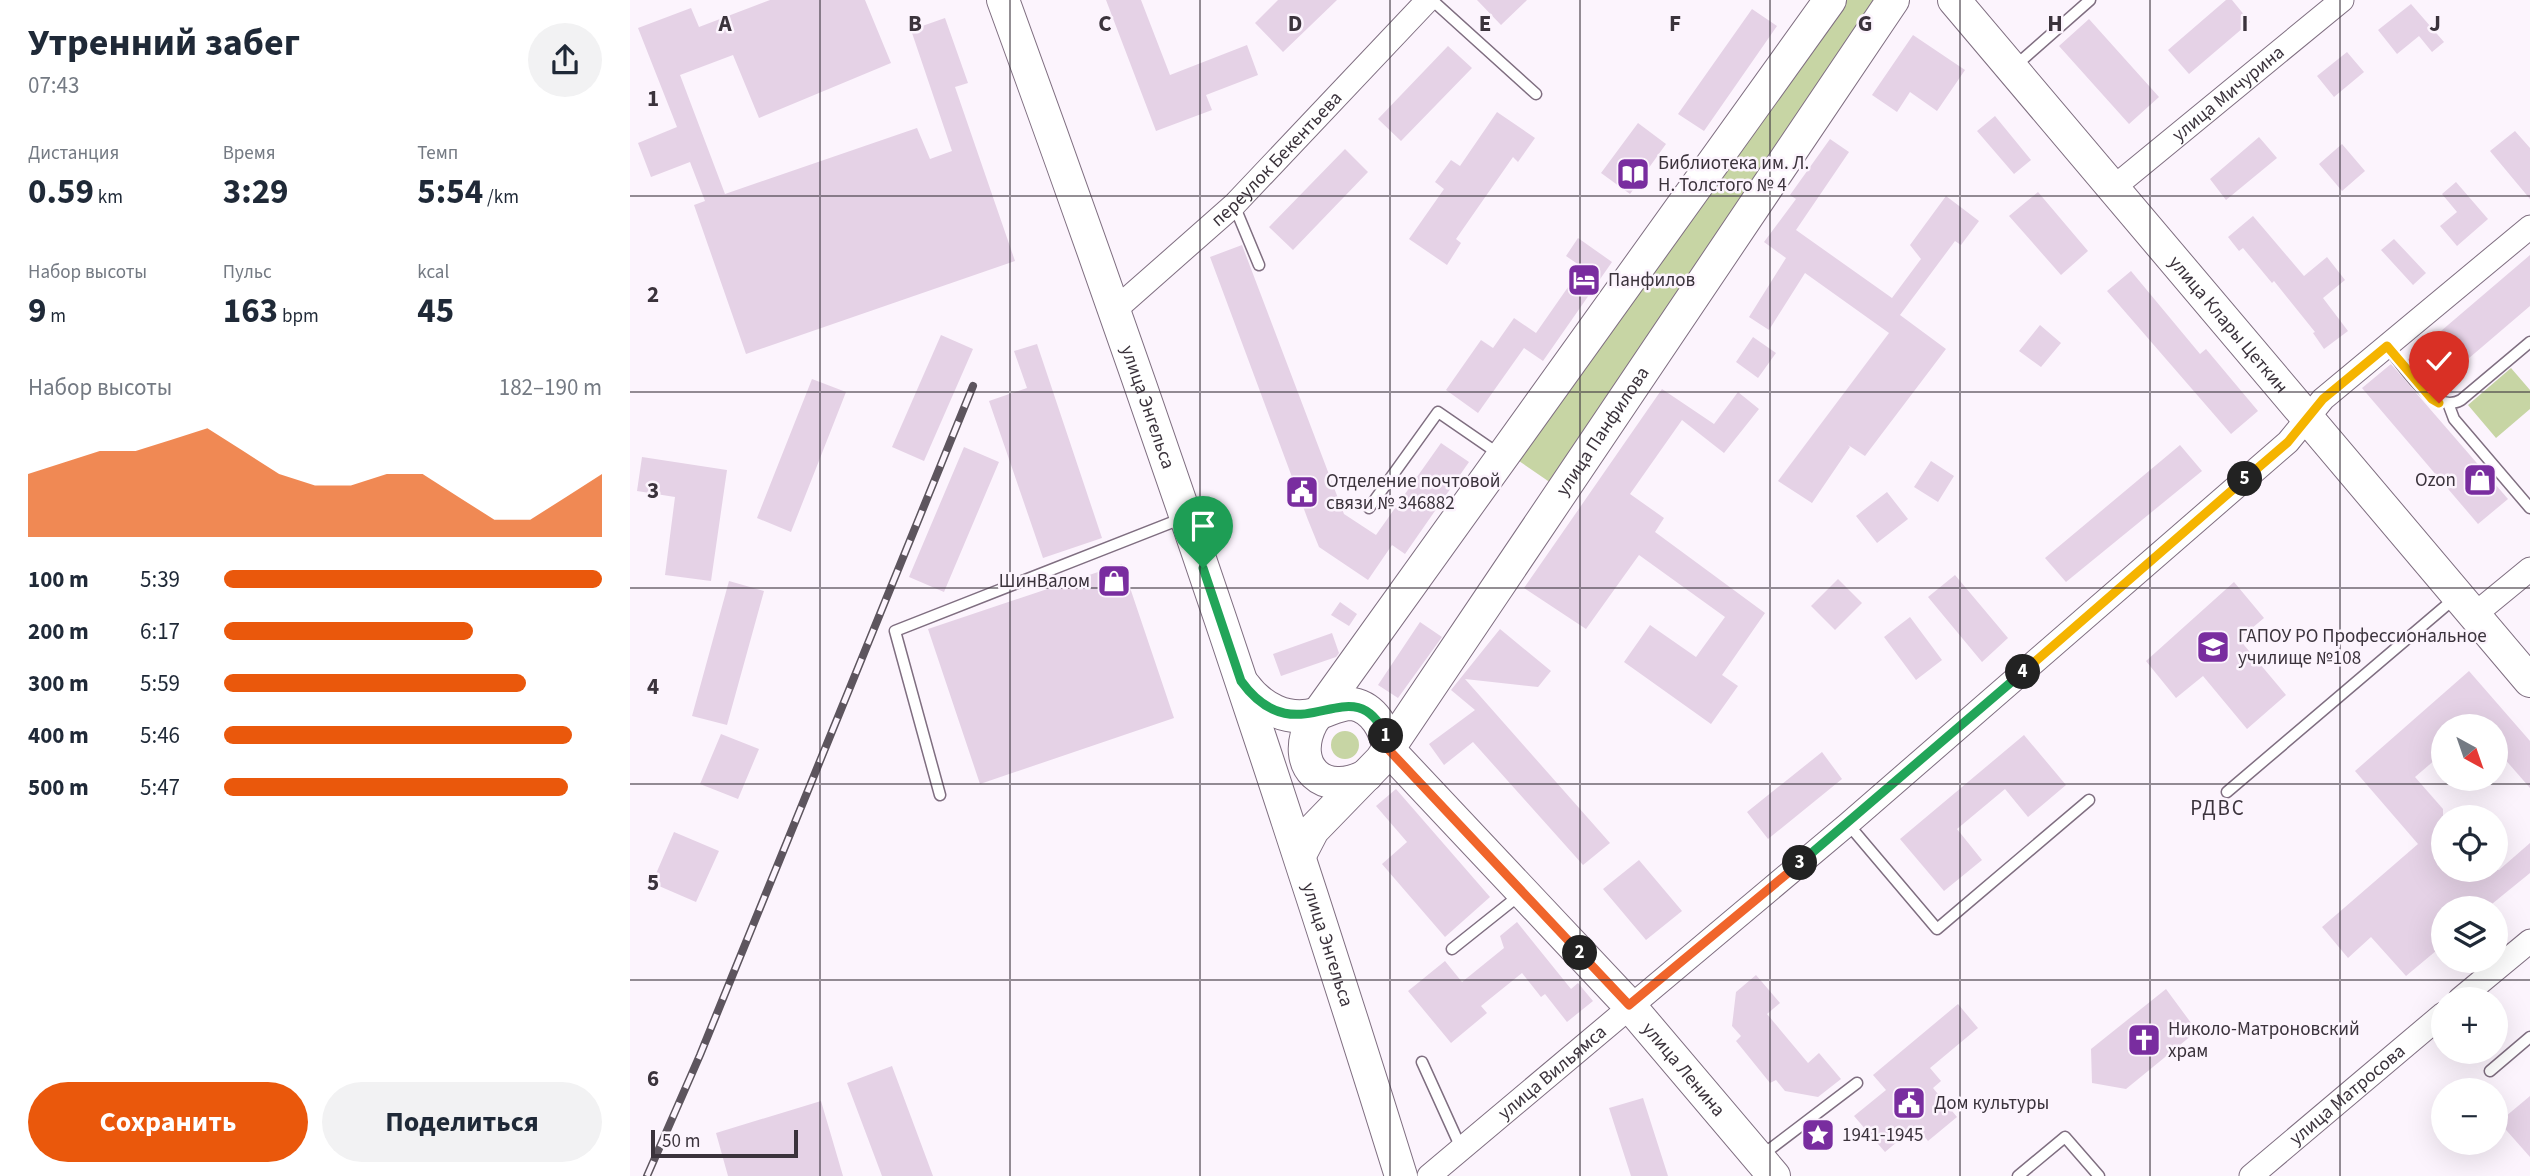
<!DOCTYPE html>
<html lang="ru">
<meta charset="utf-8">
<style>
body{margin:0;font-family:"Source Sans 3",sans-serif;background:#f2f2f3;color:#1f2937;height:100vh;display:flex;flex-direction:column;font-size:26px;white-space:nowrap}
*{box-sizing:border-box;margin:0}
p{font-size:23px;color:#747a83}
.icon{flex:none;width:38px;height:38px;fill:none;stroke:currentColor;stroke-width:2;stroke-linecap:round;stroke-linejoin:round}
.map{position:relative;flex:1;overflow:hidden}
.drawer{display:flex;flex-direction:column;background:#fff;width:630px}
.drawer>*{flex:none}
.needle{width:46px;rotate:140deg}
.buttons{position:absolute;left:1801px;top:714px;display:grid;gap:14px}
.buttons a{display:grid;place-items:center;width:77px;height:77px;border-radius:50%;background:#fff;box-shadow:0 7px 28px #0002;font-size:35px}
.scale{position:absolute;left:21px;bottom:18px;width:147px;box-sizing:border-box;padding-left:7px;border:4px solid #3b333c;border-top:0;font-size:19px;line-height:24px;white-space:nowrap;color:#3b333c;-webkit-text-stroke:5px #fcf4fd;paint-order:stroke}
.pin{position:absolute;display:grid;place-items:center;width:60px;height:60px;color:#fff;margin:-72px -30px;border-radius:50% 50% 50% 0;rotate:-45deg;box-shadow:0 0 7px #0007}
.pin .icon{rotate:45deg}
.km{position:absolute;width:35px;height:35px;margin:-18px;border-radius:50%;background:#222;color:#fff;font-size:19px;line-height:35px;text-align:center}
.round{display:grid;place-items:center;flex:none;width:74px;height:74px;border-radius:37px;background:#f2f2f3}
.overview{display:flex;align-items:center;justify-content:space-between;height:119px;padding:0 28px}
h1{font-size:38px;font-weight:700;line-height:52px}
.figures{display:grid;grid-template-columns:repeat(3,1fr);gap:10px;height:119px;padding:7px 28px}
.figures div{display:grid;align-content:center}
.figures b{font-size:35px;font-weight:700}
.figures small{font-size:19px;font-weight:400}
.figures p{font-size:19px}
.chart{height:196px;padding:14px 28px}
.chart p{display:flex;justify-content:space-between}
.chart svg{width:100%;height:126px;margin-top:7px;fill:#ea580c;opacity:.7}
.primary-button{display:flex;gap:14px;margin-top:auto;padding:14px 28px}
.primary-button a{flex:1;height:80px;border-radius:42px;background:#ea580c;color:#fff;font-size:28px;font-weight:700;line-height:80px;text-align:center}
.primary-button a+a{background:#f2f2f3;color:#1f2937}
ul{padding:0 28px;list-style:none;font-size:23px}
li{display:grid;grid-template-columns:112px 84px 1fr;align-items:center;height:52px}
li i{height:18px;border-radius:9px;background:#ea580c}
main{display:flex;flex:1;min-height:0}
.map>svg:first-child{display:block}
</style>
<main>
<section class="drawer">
<div class="overview"><div><h1>Утренний забег</h1><p>07:43</p></div><a class="round"><svg class="icon" aria-label="share" viewBox="0 0 24 24"><path d="M12 15V3M7 8l5-5 5 5M5 13v7h14v-7"/></svg></a></div>
<div class="figures">
<div><p>Дистанция</p><b>0.59<small> km</small></b></div>
<div><p>Время</p><b>3:29</b></div>
<div><p>Темп</p><b>5:54<small> /km</small></b></div>
</div>
<div class="figures">
<div><p>Набор высоты</p><b>9<small> m</small></b></div>
<div><p>Пульс</p><b>163<small> bpm</small></b></div>
<div><p>kcal</p><b>45</b></div>
</div>
<div class="chart"><p><span>Набор высоты</span>182–190 m</p>
<svg viewBox="0 0 160 44" preserveAspectRatio="none"><path d="M0 44V22L10 18L20 14L30 14L40 10L50 6L60 14L70 22L80 26L90 26L100 22L110 22L120 30L130 38L140 38L150 30L160 22V44z"/></svg>
</div>
<ul>
<li><b>100 m</b>5:39<i style="width:100%"></i></li>
<li><b>200 m</b>6:17<i style="width:66%"></i></li>
<li><b>300 m</b>5:59<i style="width:80%"></i></li>
<li><b>400 m</b>5:46<i style="width:92%"></i></li>
<li><b>500 m</b>5:47<i style="width:91%"></i></li>
</ul>
<div class="primary-button"><a>Сохранить</a><a>Поделиться</a></div>
</section>
<div class="map">
<svg width="1900" height="1176" viewBox="0 0 1900 1176">
<rect width="100%" height="100%" fill="#fcf4fd"/>
<path fill="#c7d5a4" d="M 1210,0 L 1254,0 L 921,483 L 889,461 Z
M 1881,368 L 1900,390 L 1900,409 L 1866,438 L 1838,405 Z
M701 745a14 14 0 1 1 28 0a14 14 0 1 1-28 0Z"/>
<path fill="#e5d2e6" d="M 140,0 L 235,0 L 261,63 L 129,118 L 103,55 L 50,75 L 95,194 L 287,128 L 300,159 L 322,151 L 281,30 L 315,18 L 338,83 L 325,87 L 385,261 L 116,354 L 64,205 L 75,201 L 60,162 L 21,177 L 8,143 L 47,127 L 8,28 L 61,8 L 69,27 Z
M 476,0 L 511,0 L 540,75 L 617,45 L 628,75 L 576,95 L 582,110 L 526,131 Z
M 648,0 L 707,0 L 653,52 L 625,23 Z
M 847,0 L 897,0 L 871,25 Z
M 1596,0 L 1602,0 L 1620,22 L 1559,74 L 1538,50 Z
M 1781,4 L 1814,42 L 1802,52 L 1789,36 L 1767,54 L 1748,30 Z
M 1122,9 L 1147,26 L 1074,131 L 1048,114 Z
M 1459,19 L 1529,97 L 1499,124 L 1429,46 Z
M 1283,35 L 1335,70 L 1307,111 L 1280,92 L 1267,112 L 1242,95 Z
M 818,46 L 842,68 L 771,141 L 748,119 Z
M 1717,52 L 1734,72 L 1704,97 L 1687,76 Z
M 867,112 L 905,138 L 888,162 L 883,157 L 826,239 L 831,243 L 817,265 L 779,239 L 814,189 L 805,182 L 821,160 L 830,166 Z
M 1365,116 L 1401,160 L 1384,174 L 1347,131 Z
M 1008,123 L 1036,144 L 1000,194 L 971,173 Z
M 1885,131 L 1900,148 L 1900,199 L 1860,151 Z
M 1629,137 L 1647,158 L 1596,200 L 1580,179 Z
M 1200,139 L 1219,152 L 1166,230 L 1262,298 L 1291,259 L 1280,245 L 1316,196 L 1349,221 L 1331,245 L 1325,241 L 1270,315 L 1316,349 L 1235,456 L 1218,445 L 1220,447 L 1182,503 L 1148,481 L 1259,333 L 1175,273 L 1139,330 L 1119,317 L 1156,258 L 1134,242 L 1166,199 L 1160,195 Z
M 1712,144 L 1735,171 L 1712,191 L 1689,164 Z
M 715,149 L 738,172 L 663,250 L 639,227 Z
M 1826,182 L 1858,219 L 1827,246 L 1810,226 L 1827,212 L 1812,194 Z
M 1408,192 L 1458,251 L 1431,275 L 1379,216 Z
M 1623,216 L 1674,276 L 1697,257 L 1715,280 L 1693,298 L 1718,331 L 1694,349 L 1683,333 L 1685,332 L 1644,281 L 1642,283 L 1613,248 L 1609,251 L 1598,237 Z
M 948,238 L 982,262 L 913,361 L 894,348 L 848,413 L 816,390 L 851,340 L 863,348 L 884,318 L 906,333 L 952,267 L 936,256 Z
M 1764,239 L 1796,273 L 1783,285 L 1751,250 Z
M 612,245 L 714,514 L 746,535 L 811,443 L 839,462 L 775,554 L 762,545 L 738,580 L 689,547 L 678,520 L 580,257 Z
M 1900,255 L 1900,306 L 1804,388 L 1777,360 Z
M 1501,271 L 1570,354 L 1576,349 L 1628,411 L 1601,434 L 1477,291 Z
M 1410,325 L 1431,343 L 1411,367 L 1389,351 Z
M 311,335 L 343,349 L 294,461 L 262,447 Z
M 1123,337 L 1146,353 L 1128,378 L 1106,362 Z
M 407,344 L 472,538 L 413,558 L 359,401 L 397,388 L 384,351 Z
M 1761,364 L 1878,499 L 1848,524 L 1732,388 Z
M 182,379 L 216,392 L 161,532 L 127,518 Z
M 1032,389 L 1084,424 L 1108,392 L 1129,409 L 1094,453 L 1052,420 L 1000,494 L 1034,518 L 1025,532 L 1135,613 L 1092,675 L 1108,686 L 1081,724 L 994,662 L 1020,625 L 1066,657 L 1095,617 L 1009,555 L 956,629 L 894,588 Z
M 1550,445 L 1572,471 L 1436,582 L 1415,558 Z
M 334,447 L 369,462 L 314,592 L 279,577 Z
M 12,457 L 97,470 L 81,581 L 35,575 L 45,497 L 7,491 Z
M 1301,461 L 1324,476 L 1308,502 L 1284,487 Z
M 1257,492 L 1278,519 L 1247,543 L 1226,516 Z
M 492,564 L 544,718 L 350,784 L 298,629 Z
M 1325,575 L 1378,638 L 1352,662 L 1298,597 Z
M 1208,579 L 1232,603 L 1205,630 L 1181,606 Z
M 99,581 L 134,591 L 97,725 L 62,716 Z
M 1604,582 L 1634,618 L 1609,639 L 1656,695 L 1617,729 L 1573,676 L 1546,698 L 1516,661 Z
M 710,602 L 727,614 L 719,626 L 701,615 Z
M 1280,617 L 1312,660 L 1286,680 L 1254,637 Z
M 790,622 L 812,637 L 768,698 L 748,685 Z
M 870,629 L 921,671 L 908,687 L 835,679 L 980,843 L 953,865 L 843,742 L 814,765 L 799,744 L 845,710 L 821,690 Z
M 702,633 L 709,653 L 706,657 L 651,676 L 643,654 Z
M 1839,671 L 1900,741 L 1900,788 L 1866,749 L 1866,726 L 1813,726 L 1813,753 L 1785,777 L 1813,809 L 1813,870 L 1869,870 L 1900,843 L 1900,873 L 1857,908 L 1813,908 L 1813,945 L 1776,976 L 1741,937 L 1718,958 L 1692,927 L 1788,844 L 1725,771 Z
M 91,734 L 129,749 L 108,799 L 70,784 Z
M 1394,735 L 1436,785 L 1398,817 L 1375,789 L 1327,829 L 1352,860 L 1314,891 L 1270,839 Z
M 1192,752 L 1212,779 L 1138,839 L 1117,812 Z
M 766,789 L 860,897 L 815,937 L 752,864 L 777,842 L 746,806 Z
M 44,832 L 89,851 L 66,902 L 22,883 Z
M 1009,860 L 1052,911 L 1016,940 L 973,889 Z
M 887,922 L 941,989 L 948,983 L 963,1001 L 937,1022 L 915,994 L 911,997 L 892,973 L 851,1006 L 857,1013 L 821,1043 L 778,991 L 815,961 L 832,982 L 874,948 L 870,936 Z
M 1126,975 L 1150,1003 L 1137,1014 L 1178,1063 L 1189,1053 L 1211,1079 L 1188,1097 L 1155,1091 L 1146,1080 L 1140,1083 L 1106,1041 L 1111,1036 L 1102,1026 L 1106,992 Z
M 1536,989 L 1567,1031 L 1496,1089 L 1462,1083 L 1461,1049 Z
M 1328,1004 L 1348,1028 L 1300,1068 L 1311,1081 L 1303,1088 L 1327,1117 L 1298,1141 L 1286,1126 L 1255,1152 L 1224,1116 L 1256,1090 L 1243,1075 Z
M 262,1066 L 303,1176 L 252,1176 L 217,1083 Z
M 1900,1096 L 1900,1157 L 1869,1122 Z
M 1013,1098 L 1038,1176 L 1001,1176 L 979,1108 Z
M 191,1101 L 213,1176 L 98,1176 L 86,1133 Z"/>
<g fill="none" stroke-linecap="round" stroke-linejoin="round">
<defs>
<path id="lane" d="M 802,0 L 906,94
M 1384,67 L 1460,0
M 604,205 L 629,265
M 1757,346 C 1773,365 1803,416 1831,400 L 1900,342
M 1818,403 L 1824,419 L 1900,508
M 739,508 L 808,412 L 869,454
M 1597,792 L 1825,598
M 310,795 L 265,631 L 553,518
M 1218,824 L 1307,929 L 1459,800
M 822,949 L 891,894
M 792,1062 L 831,1148
M 1860,1071 L 1900,1037
M 1131,1156 L 1227,1083
M 1388,1176 L 1435,1137 L 1469,1176"/>
<g id="street">
<path id="s1" d="M 1483,188 L 1712,0"/>
<path id="s2" d="M 486,309 L 604,205 L 798,0"/>
<path d="M 1844,615 L 1900,569"/>
<path d="M 1830,999 L 1900,941"/>
<path id="s3" d="M 799,1176 L 1218,824 L 1658,442 L 1693,399 L 1900,227"/>
<path id="s4" d="M 1621,1176 L 1813,1014"/>
</g>
<g id="secondary">
<path id="s5" d="M 373,0 C 515,389 648,781 771,1176"/>
<path id="s6" d="M 1324,0 L 1900,681"/>
<path d="M 614,685 C 631,708 657,722 686,714 C 698,711 710,703 723,704 C 744,708 756,730 758,749"/>
<path id="s7" d="M 758,749 L 999,1005 L 1144,1176"/>
<path d="M 737,775 C 694,799 659,766 682,722 L 1200,0"/>
<path id="s8" d="M 671,853 L 683,830 L 751,760 L 1263,0"/>
</g>
</defs>
<use href="#lane" stroke="#7f6e80" stroke-width="13"/>
<use href="#street" stroke="#7f6e80" stroke-width="25"/>
<use href="#secondary" stroke="#7f6e80" stroke-width="34"/>
<use href="#lane" stroke="#fff" stroke-width="10"/>
<use href="#street" stroke="#fff" stroke-width="23"/>
<use href="#secondary" stroke="#fff" stroke-width="32"/>
<defs>
<path id="rail" d="M 17,1176 L 70,1055 L 343,386"/>
</defs>
<use href="#rail" stroke="#5d555e" stroke-width="8"/>
<use href="#rail" stroke="#fcf4fd" stroke-width="5" stroke-dasharray="16" stroke-linecap="butt"/>
</g>
<g fill="none" stroke-linecap="round" stroke-linejoin="round">
<defs>
<path id="split-1" d="M 573,568 L 611,681 C 669,761 722,662 756,736"/>
<path id="split-2" d="M 756,736 L 758,749 L 950,953"/>
<path id="split-3" d="M 950,953 L 999,1005 L 1170,863"/>
<path id="split-4" d="M 1170,863 L 1393,672"/>
<path id="split-5" d="M 1393,672 L 1615,479"/>
<path id="split-6" d="M 1615,479 L 1658,442 L 1693,399 L 1757,346 L 1802,399 L 1809,403"/>
</defs>
<use href="#split-1" stroke="#fff" stroke-width="14"/>
<use href="#split-2" stroke="#fff" stroke-width="14"/>
<use href="#split-3" stroke="#fff" stroke-width="14"/>
<use href="#split-4" stroke="#fff" stroke-width="14"/>
<use href="#split-5" stroke="#fff" stroke-width="14"/>
<use href="#split-6" stroke="#fff" stroke-width="14"/>
<use href="#split-1" stroke="#22a559" stroke-width="9"/>
<use href="#split-2" stroke="#f0652b" stroke-width="9"/>
<use href="#split-3" stroke="#f0652b" stroke-width="9"/>
<use href="#split-4" stroke="#22a559" stroke-width="9"/>
<use href="#split-5" stroke="#f5b400" stroke-width="9"/>
<use href="#split-6" stroke="#f5b400" stroke-width="9"/>
</g>
<path fill="none" stroke="#3b333c" stroke-width="2" stroke-opacity="0.55" d="M 190,0 L 190,1176M 380,0 L 380,1176M 570,0 L 570,1176M 760,0 L 760,1176M 950,0 L 950,1176M 1140,0 L 1140,1176M 1330,0 L 1330,1176M 1520,0 L 1520,1176M 1710,0 L 1710,1176M 0,196 L 1900,196M 0,392 L 1900,392M 0,588 L 1900,588M 0,784 L 1900,784M 0,980 L 1900,980"/>
<defs>
<symbol id="library-square" viewBox="-11 -11 22 22"><rect x="-9" y="-9" width="18" height="18" rx="4" fill="#792d9f" stroke="#fcf4fd"/><path d="M-6-4Q-3-5.5-.7-3.5V5Q-3 3-6 4ZM6-4Q3-5.5 .7-3.5V5Q3 3 6 4Z" fill="#fff"/></symbol>
<symbol id="hotel-square" viewBox="-11 -11 22 22"><rect x="-9" y="-9" width="18" height="18" rx="4" fill="#792d9f" stroke="#fcf4fd"/><path d="M-6-4.5h1.5V1H6V5H4.5V3h-9V5H-6ZM-4 0a1.8 1.8 0 1 1 3.6 0ZM.5 0V-2.5h3Q6-2.5 6 0Z" fill="#fff"/></symbol>
<symbol id="shop-square" viewBox="-11 -11 22 22"><rect x="-9" y="-9" width="18" height="18" rx="4" fill="#792d9f" stroke="#fcf4fd"/><path d="M-5-2.5h2.3a2.7 3.5 0 0 1 5.4 0H5L5.5 6h-11ZM-1.5-2.5h3a1.5 2.3 0 0 0-3 0Z" fill="#fff"/></symbol>
<symbol id="civic-square" viewBox="-11 -11 22 22"><rect x="-9" y="-9" width="18" height="18" rx="4" fill="#792d9f" stroke="#fcf4fd"/><path d="M-.6-6.5H3V-4.5H.6V-3L4-1V1h2V6H-6V1h2V-1L-.6-3ZM-1.2 2.5V6h2.4V2.5Z" fill="#fff"/></symbol>
<symbol id="university-square" viewBox="-11 -11 22 22"><rect x="-9" y="-9" width="18" height="18" rx="4" fill="#792d9f" stroke="#fcf4fd"/><path d="M0-5L7-2L0 1L-7-2ZM-4 1L0 2.5L4 1V4Q0 6-4 4Z" fill="#fff"/></symbol>
<symbol id="church-square" viewBox="-11 -11 22 22"><rect x="-9" y="-9" width="18" height="18" rx="4" fill="#792d9f" stroke="#fcf4fd"/><path d="M-1.2-6h2.4v3.5h3.3v2.4h-3.3V6h-2.4V-.1h-3.3v-2.4h3.3Z" fill="#fff"/></symbol>
<symbol id="sight-square" viewBox="-11 -11 22 22"><rect x="-9" y="-9" width="18" height="18" rx="4" fill="#792d9f" stroke="#fcf4fd"/><path d="M0-6L1.8-2.2L6-1.7L2.9 1.2L3.7 5.4L0 3.3L-3.7 5.4L-2.9 1.2L-6-1.7L-1.8-2.2Z" fill="#fff"/></symbol>
</defs>
<g fill-rule="evenodd">
<use href="#library-square" x="984" y="155" width="38" height="38"/>
<use href="#hotel-square" x="935" y="261" width="38" height="38"/>
<use href="#shop-square" x="1831" y="461" width="38" height="38"/>
<use href="#civic-square" x="653" y="473" width="38" height="38"/>
<use href="#shop-square" x="465" y="562" width="38" height="38"/>
<use href="#university-square" x="1564" y="628" width="38" height="38"/>
<use href="#church-square" x="1495" y="1021" width="38" height="38"/>
<use href="#civic-square" x="1260" y="1084" width="38" height="38"/>
<use href="#sight-square" x="1169" y="1116" width="38" height="38"/>
</g>
<g text-anchor="middle" dominant-baseline="central" stroke-width="5" stroke-linejoin="round" paint-order="stroke">
<g font-size="19" fill="#3b333c" stroke="#fcf4fd">
<text stroke="none"><textPath href="#s1" startOffset="149">улица Мичурина</textPath></text>
<text stroke="none"><textPath href="#s2" startOffset="220">переулок Бекентьева</textPath></text>
<text stroke="none"><textPath href="#s6" startOffset="425">улица Клары Цеткин</textPath></text>
<text stroke="none"><textPath href="#s5" startOffset="432">улица Энгельса</textPath></text>
<text stroke="none"><textPath href="#s8" startOffset="520">улица Панфилова</textPath></text>
<text stroke="none"><textPath href="#s5" startOffset="999">улица Энгельса</textPath></text>
<text stroke="none"><textPath href="#s7" startOffset="436">улица Ленина</textPath></text>
<text stroke="none"><textPath href="#s3" startOffset="161">улица Вильямса</textPath></text>
<text stroke="none"><textPath href="#s4" startOffset="126">улица Матросова</textPath></text>
</g>
<g font-size="19" fill="#3b333c" stroke="#fcf4fd" text-anchor="start">
<text x="1028" y="163">Библиотека им. Л.<tspan x="1028" dy="22">Н. Толстого № 4</tspan></text>
<text x="978" y="280">Панфилов</text>
<text x="1826" y="480" text-anchor="end">Ozon</text>
<text x="696" y="481">Отделение почтовой<tspan x="696" dy="22">связи № 346882</tspan></text>
<text x="460" y="581" text-anchor="end">ШинВалом</text>
<text x="1608" y="636">ГАПОУ РО Профессиональное<tspan x="1608" dy="22">училище №108</tspan></text>
<text x="1538" y="1029">Николо-Матроновский<tspan x="1538" dy="22">храм</tspan></text>
<text x="1304" y="1103">Дом культуры</text>
<text x="1212" y="1135">1941-1945</text>
</g>
<g font-size="21" letter-spacing="2" fill="#3b333c" stroke="#fcf4fd">
<text x="1588" y="808">РДВС</text>
</g>
</g>
<g font-size="23" text-anchor="middle" font-weight="bold" fill="#3b333c" stroke="#fcf4fd" stroke-width="5" stroke-linejoin="round" paint-order="stroke">
<text x="95" y="31">A</text>
<text x="285" y="31">B</text>
<text x="475" y="31">C</text>
<text x="665" y="31">D</text>
<text x="855" y="31">E</text>
<text x="1045" y="31">F</text>
<text x="1235" y="31">G</text>
<text x="1425" y="31">H</text>
<text x="1615" y="31">I</text>
<text x="1805" y="31">J</text>
<text x="23" y="106">1</text>
<text x="23" y="302">2</text>
<text x="23" y="498">3</text>
<text x="23" y="694">4</text>
<text x="23" y="890">5</text>
<text x="23" y="1086">6</text>
</g>
</svg>
<div class="buttons">
<a><svg class="needle" viewBox="-14 -14 28 28"><path d="M0-13l5 13h-10z" fill="#e53935"/><path d="M0 13l5-13h-10z" fill="#747a83"/></svg></a>
<a><svg class="icon" aria-label="locate" viewBox="0 0 24 24"><circle cx="12" cy="12" r="6"/><path d="M12 2v4M12 18v4M2 12h4M18 12h4"/></svg></a>
<a><svg class="icon" aria-label="layers" viewBox="0 0 24 24"><path d="M12 4l9 5-9 5-9-5zM3 14l9 5 9-5"/></svg></a>
<a>+</a>
<a>−</a>
</div>
<div class="scale">50 m</div>
<div class="pin" style="left:573px;top:568px;background:#1e9e55"><svg class="icon" aria-label="arrive" viewBox="0 0 24 24"><path d="M6 21V4h12l-3 4 3 4H6"/></svg></div>
<div class="pin" style="left:1809px;top:403px;background:#d93025"><svg class="icon" aria-label="check" viewBox="0 0 24 24"><path d="M5 12l5 5 9-10"/></svg></div>
<b class="km" style="left:756px;top:736px">1</b>
<b class="km" style="left:950px;top:953px">2</b>
<b class="km" style="left:1170px;top:863px">3</b>
<b class="km" style="left:1393px;top:672px">4</b>
<b class="km" style="left:1615px;top:479px">5</b>
</div>
</main>
